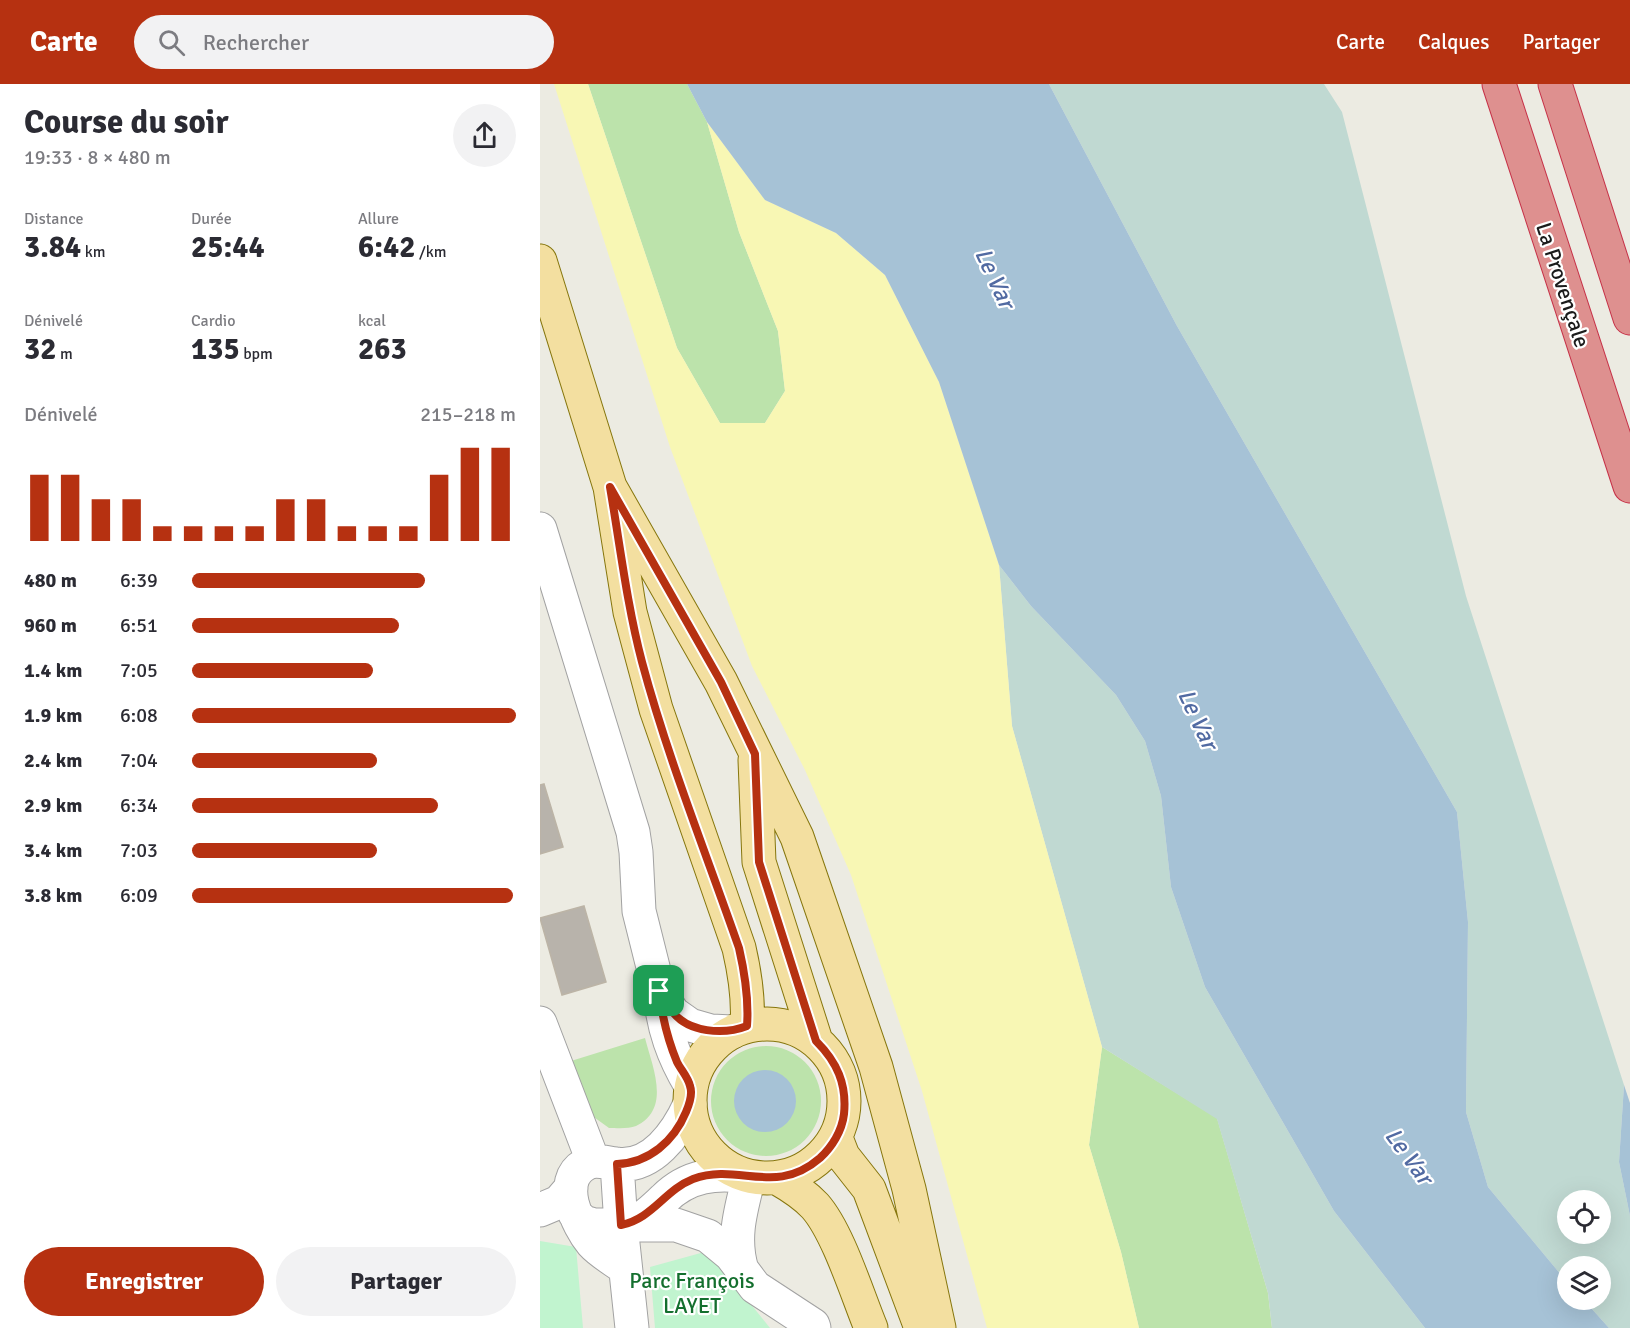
<!DOCTYPE html>
<html lang="fr">
<meta charset="utf-8">
<style>
body{margin:0;font-family:Signika,sans-serif;background:#f2f2f3;color:#2b2b33;height:100vh;display:flex;flex-direction:column;font-size:22px;white-space:nowrap}
*{box-sizing:border-box;margin:0}
p{font-size:20px;color:#7c7c81}
.icon{flex:none;width:33px;height:33px;fill:none;stroke:currentColor;stroke-width:2;stroke-linecap:round;stroke-linejoin:round}
.map{position:relative;flex:1;overflow:hidden}
.drawer{display:flex;flex-direction:column;background:#fff;width:540px}
.drawer>*{flex:none}
.tools{position:absolute;left:1017px;top:1106px;display:grid;gap:12px}
.tools a{display:grid;place-items:center;width:54px;height:54px;border-radius:50%;background:#fff;box-shadow:0 6px 24px #0002;font-size:30px}
.pin{position:absolute;display:grid;place-items:center;width:51px;height:51px;color:#fff;margin:-26px;border-radius:12px;box-shadow:0 3px 9px #0006}
.round{display:grid;place-items:center;flex:none;width:63px;height:63px;border-radius:32px;background:#f2f2f3}
.head{display:flex;align-items:center;justify-content:space-between;height:102px;padding:0 24px}
h1{font-size:33px;font-weight:700;line-height:45px}
.metrics{display:grid;grid-template-columns:repeat(3,1fr);gap:9px;height:102px;padding:6px 24px}
.metrics div{display:grid;align-content:center}
.metrics b{font-size:30px;font-weight:700}
.metrics small{font-size:16px;font-weight:400}
.metrics p{font-size:16px}
.chart{height:168px;padding:12px 24px}
.chart p{display:flex;justify-content:space-between}
.chart svg{width:100%;height:108px;margin-top:6px;stroke:#b63111;stroke-width:6}
.cta{display:flex;gap:12px;margin-top:auto;padding:12px 24px}
.cta a{flex:1;height:69px;border-radius:36px;background:#b63111;color:#fff;font-size:24px;font-weight:700;line-height:69px;text-align:center}
.cta a+a{background:#f2f2f3;color:#2b2b33}
ul{padding:0 24px;list-style:none;font-size:20px}
li{display:grid;grid-template-columns:96px 72px 1fr;align-items:center;height:45px}
li i{height:15px;border-radius:8px;background:#b63111}
header{display:flex;align-items:center;gap:36px;box-sizing:border-box;height:84px;padding:0 30px;background:#b63111;color:#fff}
header strong{font-size:28px}
nav{display:flex;gap:33px;margin-inline-start:auto;font-size:21px}
.search{width:420px;height:54px;background:#f2f2f3;display:flex;align-items:center;gap:15px;box-sizing:border-box;padding:0 21px;border-radius:33px;color:#7c7c81;font-size:22px}
main{display:flex;flex:1;min-height:0}
.map>svg:first-child{display:block}
</style>
<header>
<strong>Carte</strong>
<div class="search"><svg class="icon" aria-label="search" viewBox="0 0 24 24"><circle cx="10" cy="10" r="6"/><path d="M15 15l6 6"/></svg>Rechercher</div>
<nav><a>Carte</a><a>Calques</a><a>Partager</a></nav>
</header>
<main>
<section class="drawer">
<div class="head"><div><h1>Course du soir</h1><p>19:33 · 8 × 480 m</p></div><a class="round"><svg class="icon" aria-label="share" viewBox="0 0 24 24"><path d="M12 15V3M7 8l5-5 5 5M5 13v7h14v-7"/></svg></a></div>
<div class="metrics">
<div><p>Distance</p><b>3.84<small> km</small></b></div>
<div><p>Durée</p><b>25:44</b></div>
<div><p>Allure</p><b>6:42<small> /km</small></b></div>
</div>
<div class="metrics">
<div><p>Dénivelé</p><b>32<small> m</small></b></div>
<div><p>Cardio</p><b>135<small> bpm</small></b></div>
<div><p>kcal</p><b>263</b></div>
</div>
<div class="chart"><p><span>Dénivelé</span>215–218 m</p>
<svg viewBox="0 0 160 44" preserveAspectRatio="none"><path d="M5 44V17M15 44V17M25 44V27M35 44V27M45 44V38M55 44V38M65 44V38M75 44V38M85 44V27M95 44V27M105 44V38M115 44V38M125 44V38M135 44V17M145 44V6M155 44V6"/></svg>
</div>
<ul>
<li><b>480 m</b>6:39<i style="width:72%"></i></li>
<li><b>960 m</b>6:51<i style="width:64%"></i></li>
<li><b>1.4 km</b>7:05<i style="width:56%"></i></li>
<li><b>1.9 km</b>6:08<i style="width:100%"></i></li>
<li><b>2.4 km</b>7:04<i style="width:57%"></i></li>
<li><b>2.9 km</b>6:34<i style="width:76%"></i></li>
<li><b>3.4 km</b>7:03<i style="width:57%"></i></li>
<li><b>3.8 km</b>6:09<i style="width:99%"></i></li>
</ul>
<div class="cta"><a>Enregistrer</a><a>Partager</a></div>
</section>
<div class="map">
<svg width="1090" height="1244" viewBox="0 0 1090 1244">
<rect width="100%" height="100%" fill="#ecebe2"/>
<path fill="#bce3ab" d="M 48,0 L 147,0 L 167,38 L 199,148 L 238,247 L 245,307 L 225,339 L 180,339 L 137,264 Z
M 105,954 C 112,982 132,1025 96,1042 C 89,1045 77,1044 69,1044 L 51,1031 L 31,977 Z
M171 1017a55 55 0 1 1 110 0a55 55 0 1 1-110 0Z
M 562,963 L 677,1034 L 728,1209 L 732,1244 L 599,1244 L 581,1168 L 549,1061 Z"/>
<path fill="#c0d9d2" fill-rule="evenodd" d="M 509,0 L 784,0 L 802,28 L 926,512 L 1084,1001 L 1079,1078 L 1090,1132 L 1090,1244 L 1069,1244 L 1043,1215 L 1060,1215 L 1060,1182 L 1028,1182 L 1027,1198 L 948,1103 L 926,1028 L 928,838 L 917,728 L 637,242 ZM 1028,1116 L 1060,1116 L 1060,1149 L 1028,1149 Z
M 459,481 L 491,522 L 576,611 L 605,657 L 621,712 L 631,803 L 665,903 L 794,1127 L 885,1244 L 732,1244 L 728,1209 L 677,1035 L 562,963 L 472,642 Z"/>
<path fill="#f8f7b4" d="M 14,0 L 48,0 L 137,264 L 180,339 L 225,339 L 245,307 L 238,247 L 199,148 L 167,38 L 225,116 L 296,149 L 345,191 L 399,298 L 459,481 L 472,642 L 562,963 L 549,1061 L 581,1168 L 599,1244 L 447,1244 L 382,1007 L 311,791 L 265,686 L 212,582 L 130,363 Z"/>
<path fill="#c1f4cf" d="M 0,1157 L 36,1163 L 43,1244 L 0,1244 Z
M 168,1167 L 230,1244 L 115,1244 L 110,1183 Z"/>
<path fill="#a6c2d6" d="M 147,0 L 509,0 L 637,242 L 917,728 L 928,838 L 926,1028 L 948,1103 L 1027,1198 L 1028,1215 L 1043,1215 L 1069,1244 L 885,1244 L 794,1127 L 665,903 L 631,803 L 621,712 L 605,657 L 576,611 L 491,522 L 459,481 L 399,298 L 345,191 L 296,149 L 225,116 L 167,38 Z
M194 1017a31 31 0 1 1 62 0a31 31 0 1 1-62 0Z
M 1084,1001 L 1090,1019 L 1090,1132 L 1079,1078 Z"/>
<path fill="#b8b3ab" stroke="#bcb4a6" stroke-width="1.5" d="M 4,700 L 23,763 L 0,770 L 0,701 Z
M 44,822 L 66,898 L 22,911 L 0,834 Z"/>
<g fill="none" stroke-linecap="round" stroke-linejoin="round">
<defs>
<path id="minor" d="M 0,445 L 93,748 L 96,768 L 99,827 L 119,907 L 133,929 L 150,941 L 171,947 L 192,948
M 120,909 C 123,944 133,972 151,1002
M 0,939 L 53,1077
M 77,1080 L 81,1141 L 92,1244
M 0,1126 L 19,1118 L 31,1104
M 35,1130 L 44,1138 L 54,1141 L 136,1141 L 168,1152 L 191,1171 L 215,1203 L 273,1241 L 274,1244
M 86,1140 C 102,1137 112,1126 124,1115 C 148,1091 176,1088 209,1093 C 201,1126 192,1153 202,1186
M 85,1184 C 74,1176 61,1169 52,1159 C 37,1141 17,1097 44,1081 C 55,1074 65,1079 76,1080 C 112,1085 137,1049 150,1020"/>
<path id="major" d="M 0,177 L 70,403 L 90,528 L 116,625 L 199,864 C 205,890 209,915 207,942
M 70,403 L 181,598 L 257,753 L 336,983 L 369,1105 L 399,1244
M 215,676 L 219,778 L 276,957
M150 1017a77 77 0 1 1 154 0a77 77 0 1 1-154 0Z
M 296,1054 L 303,1072 L 329,1105 L 381,1244
M 237,1094 C 251,1102 264,1110 275,1122 C 298,1148 317,1210 331,1244"/>
<path id="highway" d="M 959,0 L 1090,402
M 1015,0 L 1090,234"/>
</defs>
<use href="#minor" stroke="#a2a2a2" stroke-width="35"/>
<use href="#major" stroke="#86760d" stroke-width="35"/>
<use href="#highway" stroke="#c63248" stroke-width="35"/>
<use href="#minor" stroke="#fff" stroke-width="33"/>
<use href="#major" stroke="#f3dfa0" stroke-width="33"/>
<use href="#highway" stroke="#de908f" stroke-width="33"/>
</g>
<g fill="none" stroke-linecap="round" stroke-linejoin="round">
<defs>
<path id="route" d="M 70,403 L 181,598 L 215,670 L 219,778 L 276,957 C 297,978 307,1000 304,1030 C 302,1047 292,1063 280,1074 C 235,1113 199,1078 153,1095 C 125,1106 112,1135 81,1141 L 77,1080 C 109,1079 134,1057 146,1028 C 149,1021 153,1010 150,1002 C 148,993 141,986 137,978 C 127,954 122,932 119,907 C 123,913 127,921 132,927 C 148,949 184,951 207,942 C 209,915 205,890 199,864 C 166,769 128,675 102,578 C 87,521 80,461 70,403 Z"/>
</defs>
<use href="#route" stroke="#fff" stroke-width="12"/>
<use href="#route" stroke="#b63111" stroke-width="8"/>
</g>
<g text-anchor="middle" dominant-baseline="central" stroke-width="4.5" stroke-linejoin="round" paint-order="stroke">
<g font-size="22" fill="#1b1b1b" stroke="#fff">
<text transform="translate(1023 201) rotate(72)">La Provençale</text>
</g>
<g font-size="22" fill="#146f2e" stroke="#fff">
<text x="152" y="1196">Parc François<tspan x="152" dy="25">LAYET</tspan></text>
</g>
<g font-size="24" font-style="italic" fill="#516aa2" stroke="#fff">
<text transform="translate(455 194) rotate(65)">Le Var</text>
<text transform="translate(658 635) rotate(65)">Le Var</text>
<text transform="translate(869 1072) rotate(54)">Le Var</text>
</g>
</g>
</svg>
<div class="tools">
<a><svg class="icon" aria-label="locate" viewBox="0 0 24 24"><circle cx="12" cy="12" r="6"/><path d="M12 2v4M12 18v4M2 12h4M18 12h4"/></svg></a>
<a><svg class="icon" aria-label="layers" viewBox="0 0 24 24"><path d="M12 4l9 5-9 5-9-5zM3 14l9 5 9-5"/></svg></a>
</div>
<div class="pin" style="left:119px;top:907px;background:#1e9e55"><svg class="icon" aria-label="arrive" viewBox="0 0 24 24"><path d="M6 21V4h12l-3 4 3 4H6"/></svg></div>
</div>
</main>
